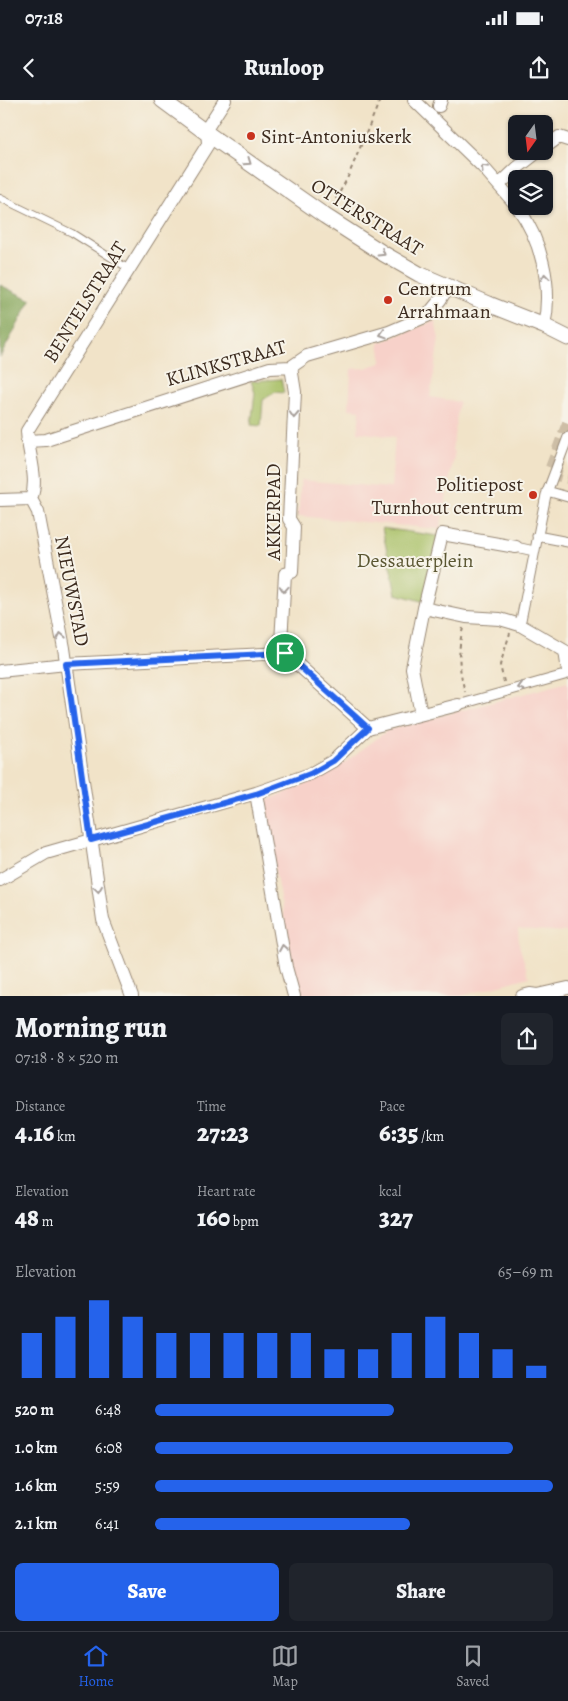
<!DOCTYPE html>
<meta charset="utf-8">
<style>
body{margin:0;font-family:Alegreya,serif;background:#20242c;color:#f1f3f6;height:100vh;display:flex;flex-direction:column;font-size:19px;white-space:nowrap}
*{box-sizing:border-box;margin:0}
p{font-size:16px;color:#9ea1a6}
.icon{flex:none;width:28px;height:28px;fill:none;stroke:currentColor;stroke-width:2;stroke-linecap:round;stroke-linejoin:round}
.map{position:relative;height:896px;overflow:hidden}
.sheet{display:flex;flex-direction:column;background:#171b24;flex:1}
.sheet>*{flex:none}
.needle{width:32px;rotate:194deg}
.controls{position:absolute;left:508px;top:15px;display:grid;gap:10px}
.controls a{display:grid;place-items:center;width:45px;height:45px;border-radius:8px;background:#171b24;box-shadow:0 1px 4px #0004;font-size:25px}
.pin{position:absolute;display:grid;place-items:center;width:42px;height:42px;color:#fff;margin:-21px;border:2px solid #fff;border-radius:50%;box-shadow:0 1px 5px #0007}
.round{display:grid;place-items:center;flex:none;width:52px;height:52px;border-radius:8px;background:#20242c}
.overview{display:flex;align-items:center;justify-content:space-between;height:85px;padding:0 15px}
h1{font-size:28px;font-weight:800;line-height:38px}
.metrics{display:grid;grid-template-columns:repeat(3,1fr);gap:8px;height:85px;padding:5px 15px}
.metrics div{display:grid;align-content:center}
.metrics b{font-size:25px;font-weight:800}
.metrics small{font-size:14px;font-weight:400}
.metrics p{font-size:14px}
.chart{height:140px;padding:10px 15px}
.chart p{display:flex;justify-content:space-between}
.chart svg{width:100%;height:90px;margin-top:5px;stroke:#2563eb;stroke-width:6}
.button{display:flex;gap:10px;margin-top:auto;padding:10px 15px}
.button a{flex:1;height:58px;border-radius:8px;background:#2563eb;color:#fff;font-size:20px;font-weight:800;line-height:58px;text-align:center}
.button a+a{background:#20242c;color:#f1f3f6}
ul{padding:0 15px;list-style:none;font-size:16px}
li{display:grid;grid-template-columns:80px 60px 1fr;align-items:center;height:38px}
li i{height:12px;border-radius:6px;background:#2563eb}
.status{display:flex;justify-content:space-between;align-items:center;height:35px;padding:0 25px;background:#171b24;direction:ltr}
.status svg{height:14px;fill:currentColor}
header{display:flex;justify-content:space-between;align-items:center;height:65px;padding:0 15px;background:#171b24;font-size:22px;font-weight:800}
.dock{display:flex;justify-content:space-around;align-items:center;height:70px;border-top:1px solid #363941;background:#171b24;font-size:14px;color:#9ea1a6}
.dock a{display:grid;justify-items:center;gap:2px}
.dock .current{color:#2563eb}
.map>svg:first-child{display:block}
</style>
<div class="status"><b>07:18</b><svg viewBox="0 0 49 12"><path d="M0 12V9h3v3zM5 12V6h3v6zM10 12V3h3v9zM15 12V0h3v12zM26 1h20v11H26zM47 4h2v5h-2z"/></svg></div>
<header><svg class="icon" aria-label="back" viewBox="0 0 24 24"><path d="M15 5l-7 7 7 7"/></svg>Runloop<svg class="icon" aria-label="share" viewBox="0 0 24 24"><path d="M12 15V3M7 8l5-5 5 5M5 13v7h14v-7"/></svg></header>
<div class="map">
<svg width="568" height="896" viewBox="0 0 568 896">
<rect width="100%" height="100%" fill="#f7f3e8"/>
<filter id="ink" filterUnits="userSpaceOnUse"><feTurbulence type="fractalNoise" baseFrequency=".02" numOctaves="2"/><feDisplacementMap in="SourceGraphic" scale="10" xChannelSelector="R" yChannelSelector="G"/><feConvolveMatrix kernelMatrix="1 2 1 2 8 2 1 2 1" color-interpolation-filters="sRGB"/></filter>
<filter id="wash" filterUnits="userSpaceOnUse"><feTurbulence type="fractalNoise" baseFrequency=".0096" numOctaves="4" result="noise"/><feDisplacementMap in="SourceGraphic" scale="20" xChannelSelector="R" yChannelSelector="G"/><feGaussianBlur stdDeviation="1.12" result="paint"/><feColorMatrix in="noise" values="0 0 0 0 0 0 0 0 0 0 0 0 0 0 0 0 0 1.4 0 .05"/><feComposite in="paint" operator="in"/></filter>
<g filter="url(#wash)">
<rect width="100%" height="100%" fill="#f1e3c8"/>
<path fill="#f7d1c9" d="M 435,221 L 439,239 L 430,297 L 459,302 L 452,350 L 455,351 L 440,429 L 298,416 L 301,380 L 391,388 L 395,337 L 358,332 L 360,310 L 349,309 L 351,269 L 365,268 L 381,263 L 382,261 L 379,243 Z
M 568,582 L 568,832 L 518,829 L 519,845 L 529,877 L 461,896 L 299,896 L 274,765 L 266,701 L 317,679 L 344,663 L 388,630 Z"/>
<path fill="#a7bf65" stroke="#717442" d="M 281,279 L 284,293 L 275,292 L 263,300 L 261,326 L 251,325 L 255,293 L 251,281 Z
M 382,428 L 445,437 L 432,504 L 396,494 Z"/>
<path fill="#85a65a" stroke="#60683c" d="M 0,185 L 31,200 L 0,257 Z"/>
</g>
<g filter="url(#ink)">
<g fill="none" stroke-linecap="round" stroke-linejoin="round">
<path stroke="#cdbea6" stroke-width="12" stroke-dasharray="12 6" stroke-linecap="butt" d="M 568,323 L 549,373 L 568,378"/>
<defs>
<path id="service" d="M 0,98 L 72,133 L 129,169"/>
<path id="pedestrian" d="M 547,391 L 568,397
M 537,436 L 568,442
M 516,447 L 534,451
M 520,525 L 546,395 L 568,337
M 458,605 L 568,574"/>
<path id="minor" d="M 414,0 L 483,67 L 516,105
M 439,6 L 441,0
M 544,48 L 559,37 L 568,40
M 500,84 L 517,68 L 539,51
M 517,106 C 541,140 553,185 544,226
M 291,267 L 295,292 L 289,419 L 294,427 L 292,472 L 285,474 L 281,542 L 285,553 L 368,628
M 27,341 L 46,340 L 270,268 L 291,267 L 307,256 L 389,232 L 427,216 L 440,200 L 448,187
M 31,399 L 38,412 L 64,548 L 103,820 L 132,896
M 31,399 C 39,378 28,354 27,331 L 208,44 L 207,28 L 225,0
M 0,400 L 31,399
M 424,508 L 466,517 L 500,519 L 520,525 L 565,551 L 568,571
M 0,571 L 66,564 L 285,553
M 421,614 L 412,568 L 424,508 L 442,434 L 516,447
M 256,693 L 286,867 L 294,896
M 0,780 L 46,753 L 256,693 L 310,674 L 333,661 L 368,628 L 458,605
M 522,896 L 530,894 L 537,895 L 568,888"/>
<path id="tertiary" d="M 162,0 L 208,34 L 325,116 L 384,154 L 419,174 L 491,205 L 544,226 L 568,238"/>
</defs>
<use href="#service" stroke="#968673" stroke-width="8"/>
<use href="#pedestrian" stroke="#968673" stroke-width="11"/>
<use href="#minor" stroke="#968673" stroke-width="14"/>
<use href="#tertiary" stroke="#968673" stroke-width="17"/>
<path stroke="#968673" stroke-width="2" stroke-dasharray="4 4" stroke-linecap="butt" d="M 332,106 L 347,79 L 380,0
M 463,528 C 457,552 459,569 465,592
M 504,582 L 500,565 L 510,533"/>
<use href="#service" stroke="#fff" stroke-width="6"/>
<use href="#pedestrian" stroke="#fff" stroke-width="9"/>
<use href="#minor" stroke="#fff" stroke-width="12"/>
<use href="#tertiary" stroke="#fff" stroke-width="15"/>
</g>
<defs><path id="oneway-chevron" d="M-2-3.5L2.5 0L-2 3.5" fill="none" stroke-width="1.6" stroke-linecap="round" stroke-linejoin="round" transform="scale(1.25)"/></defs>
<g stroke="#a79f9a">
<use href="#oneway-chevron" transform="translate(248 62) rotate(35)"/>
<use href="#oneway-chevron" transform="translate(484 68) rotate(-134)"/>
<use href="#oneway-chevron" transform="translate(382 153) rotate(32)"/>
<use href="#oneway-chevron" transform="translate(545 177) rotate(-96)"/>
<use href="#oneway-chevron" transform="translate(383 234) rotate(162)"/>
<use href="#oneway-chevron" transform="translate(294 315) rotate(93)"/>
<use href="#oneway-chevron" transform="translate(284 489) rotate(94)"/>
<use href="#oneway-chevron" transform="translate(61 536) rotate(-101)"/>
<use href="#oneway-chevron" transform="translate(521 587) rotate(164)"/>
<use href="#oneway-chevron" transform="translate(98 789) rotate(82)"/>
<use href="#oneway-chevron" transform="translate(283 848) rotate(-100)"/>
</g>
</g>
<g fill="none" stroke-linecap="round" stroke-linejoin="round" filter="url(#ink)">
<defs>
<path id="route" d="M 285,553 L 368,628 L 333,661 L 310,674 L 256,694 L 91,740 L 66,564 Z"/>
</defs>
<use href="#route" stroke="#fff" stroke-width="10"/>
<use href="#route" stroke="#2563eb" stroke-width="6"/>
</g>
<g fill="#c8321e" stroke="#f7f3e8" stroke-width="2">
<circle cx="251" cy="36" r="5"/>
<circle cx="388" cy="200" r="5"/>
<circle cx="533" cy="395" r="5"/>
</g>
<g text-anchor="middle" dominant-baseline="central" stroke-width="4" stroke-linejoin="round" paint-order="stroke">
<g font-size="20" fill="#3b2a1e" stroke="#f7f3e8" text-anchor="start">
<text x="261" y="36">Sint-Antoniuskerk</text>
<text x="398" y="188">Centrum<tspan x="398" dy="23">Arrahmaan</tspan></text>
<text x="523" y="384" text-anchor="end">Politiepost<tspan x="523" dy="23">Turnhout centrum</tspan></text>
</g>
<g font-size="20" fill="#3b2a1e" stroke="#f7f3e8">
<text transform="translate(367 117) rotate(32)">OTTERSTRAAT</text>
<text transform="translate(85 202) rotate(-58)">BENTELSTRAAT</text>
<text transform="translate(226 263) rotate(-16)">KLINKSTRAAT</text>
<text transform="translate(273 412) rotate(-90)">AKKERPAD</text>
<text transform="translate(72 491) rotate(79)">NIEUWSTAD</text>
</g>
<g font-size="20" fill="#5b5733" stroke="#f7f3e8">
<text x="415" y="460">Dessauerplein</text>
</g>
</g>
</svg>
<div class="controls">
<a><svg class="needle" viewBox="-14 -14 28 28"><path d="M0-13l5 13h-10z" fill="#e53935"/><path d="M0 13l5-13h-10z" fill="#9ea1a6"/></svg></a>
<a><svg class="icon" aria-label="layers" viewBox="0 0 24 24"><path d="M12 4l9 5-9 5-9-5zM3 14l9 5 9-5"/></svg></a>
</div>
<div class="pin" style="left:285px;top:553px;background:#1e9e55"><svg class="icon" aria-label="arrive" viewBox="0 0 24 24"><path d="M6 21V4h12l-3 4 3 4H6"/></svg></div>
</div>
<section class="sheet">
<div class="overview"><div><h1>Morning run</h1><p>07:18 · 8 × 520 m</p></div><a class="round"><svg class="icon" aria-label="share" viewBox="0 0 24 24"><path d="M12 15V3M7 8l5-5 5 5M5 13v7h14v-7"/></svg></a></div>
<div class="metrics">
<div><p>Distance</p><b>4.16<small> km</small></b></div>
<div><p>Time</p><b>27:23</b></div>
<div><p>Pace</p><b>6:35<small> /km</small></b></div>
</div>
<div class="metrics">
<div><p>Elevation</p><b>48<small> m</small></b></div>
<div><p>Heart rate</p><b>160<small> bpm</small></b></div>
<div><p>kcal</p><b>327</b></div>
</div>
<div class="chart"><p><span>Elevation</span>65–69 m</p>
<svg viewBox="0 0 160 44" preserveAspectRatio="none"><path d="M5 44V22M15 44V14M25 44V6M35 44V14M45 44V22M55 44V22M65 44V22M75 44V22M85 44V22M95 44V30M105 44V30M115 44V22M125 44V14M135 44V22M145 44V30M155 44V38"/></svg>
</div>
<ul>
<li><b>520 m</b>6:48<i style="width:60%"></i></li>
<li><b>1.0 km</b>6:08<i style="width:90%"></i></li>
<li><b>1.6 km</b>5:59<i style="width:100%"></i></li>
<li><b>2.1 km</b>6:41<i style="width:64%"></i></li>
</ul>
<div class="button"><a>Save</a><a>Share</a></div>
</section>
<nav class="dock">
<a class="current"><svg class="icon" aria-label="home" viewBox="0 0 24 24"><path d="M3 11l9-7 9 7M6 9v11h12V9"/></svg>Home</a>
<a><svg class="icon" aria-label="map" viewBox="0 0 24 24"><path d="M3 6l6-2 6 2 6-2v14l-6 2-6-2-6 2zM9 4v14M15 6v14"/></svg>Map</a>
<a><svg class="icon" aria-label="saved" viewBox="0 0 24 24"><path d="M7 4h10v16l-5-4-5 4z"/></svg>Saved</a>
</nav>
